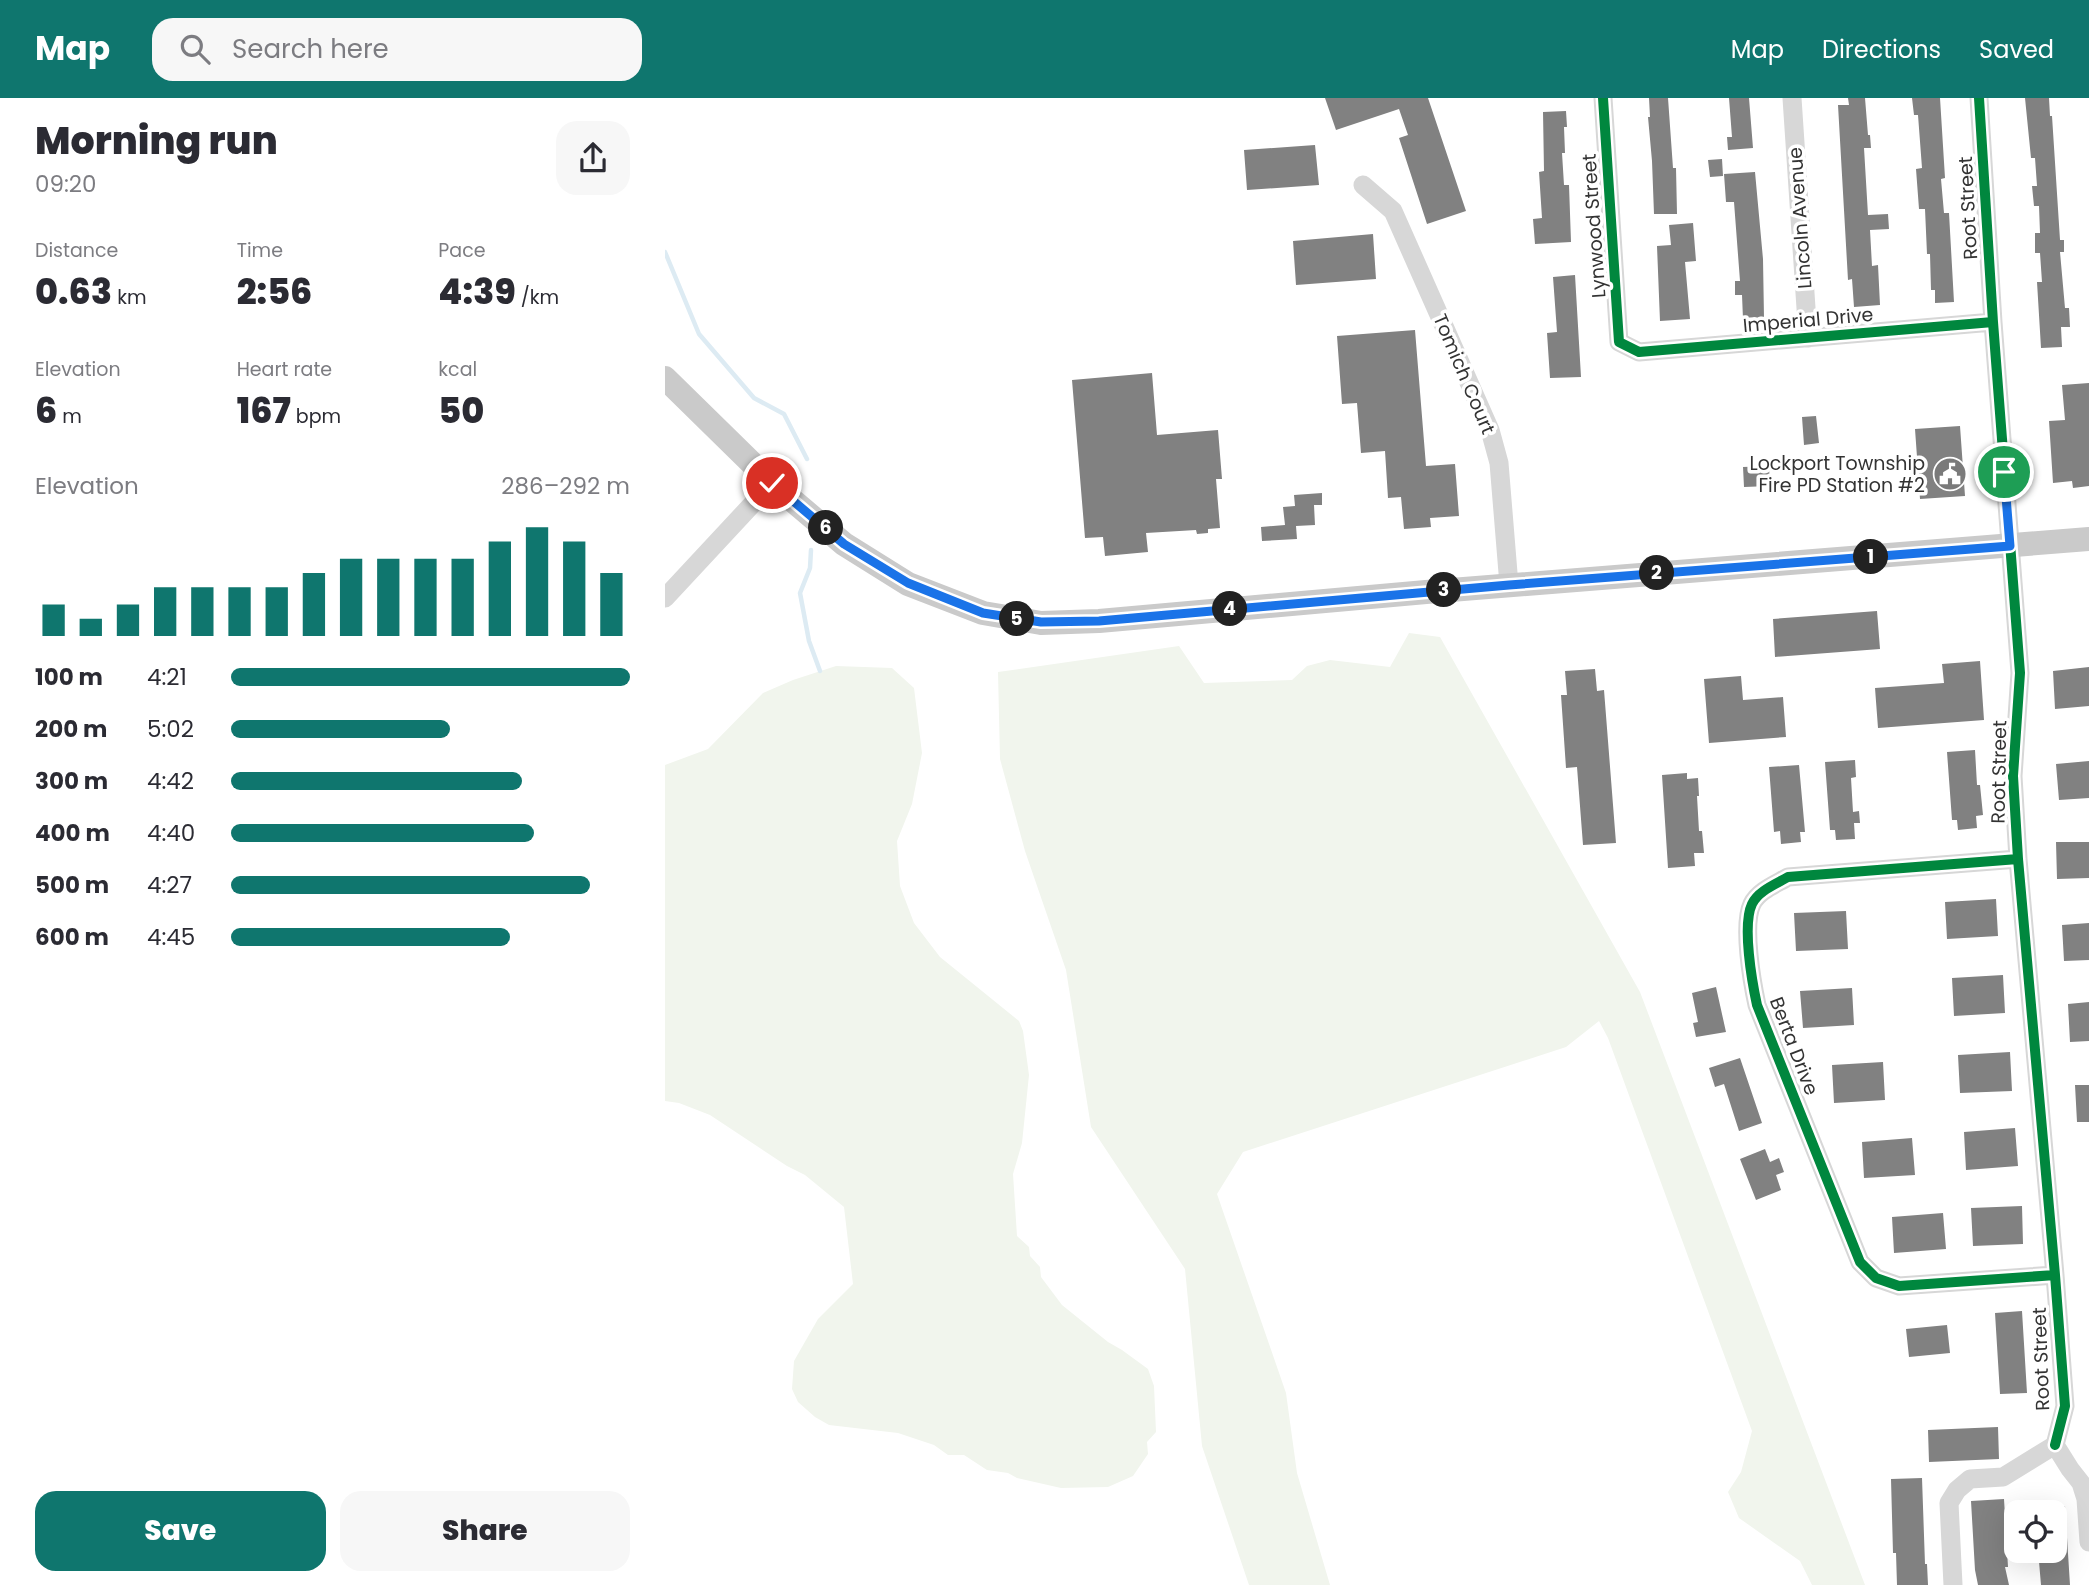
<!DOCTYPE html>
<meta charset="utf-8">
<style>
body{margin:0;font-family:Poppins,sans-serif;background:#f7f7f7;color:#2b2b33;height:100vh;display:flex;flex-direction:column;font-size:26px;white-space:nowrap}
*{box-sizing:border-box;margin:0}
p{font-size:23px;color:#7c7c81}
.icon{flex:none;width:38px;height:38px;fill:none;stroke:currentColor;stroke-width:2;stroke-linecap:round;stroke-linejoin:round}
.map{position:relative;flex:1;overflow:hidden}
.details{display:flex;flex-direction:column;background:#fff;width:665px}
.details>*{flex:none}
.buttons{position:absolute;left:1339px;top:1402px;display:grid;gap:14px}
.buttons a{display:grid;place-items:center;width:63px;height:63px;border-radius:14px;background:#fff;box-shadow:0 7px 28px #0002;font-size:35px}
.pin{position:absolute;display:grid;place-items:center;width:60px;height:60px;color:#fff;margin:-30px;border:4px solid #fff;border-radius:50%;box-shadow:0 2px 7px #0007}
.km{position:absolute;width:35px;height:35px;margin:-18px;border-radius:50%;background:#222;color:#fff;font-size:19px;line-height:35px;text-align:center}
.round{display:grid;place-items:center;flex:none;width:74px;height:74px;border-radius:21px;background:#f7f7f7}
.head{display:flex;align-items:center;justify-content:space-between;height:119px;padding:0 35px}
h1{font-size:38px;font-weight:800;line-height:52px}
.metrics{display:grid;grid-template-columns:repeat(3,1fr);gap:10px;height:119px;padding:7px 35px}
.metrics div{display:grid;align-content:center}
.metrics b{font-size:35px;font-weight:800}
.metrics small{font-size:19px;font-weight:400}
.metrics p{font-size:19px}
.chart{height:196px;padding:14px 35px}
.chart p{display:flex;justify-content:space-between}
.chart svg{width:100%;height:126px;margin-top:7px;stroke:#0f766e;stroke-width:6}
.action{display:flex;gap:14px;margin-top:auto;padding:14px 35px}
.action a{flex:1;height:80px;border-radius:21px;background:#0f766e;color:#fff;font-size:28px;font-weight:800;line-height:80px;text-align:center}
.action a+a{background:#f7f7f7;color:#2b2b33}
ul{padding:0 35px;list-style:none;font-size:23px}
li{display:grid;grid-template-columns:112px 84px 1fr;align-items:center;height:52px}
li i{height:18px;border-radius:9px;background:#0f766e}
header{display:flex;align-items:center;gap:42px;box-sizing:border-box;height:98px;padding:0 35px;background:#0f766e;color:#fff}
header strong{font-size:33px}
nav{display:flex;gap:38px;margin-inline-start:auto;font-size:24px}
.search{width:490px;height:63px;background:#f7f7f7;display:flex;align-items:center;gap:18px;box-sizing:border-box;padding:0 24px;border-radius:21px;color:#7c7c81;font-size:26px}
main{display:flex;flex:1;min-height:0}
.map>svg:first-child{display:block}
</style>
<header>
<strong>Map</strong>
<div class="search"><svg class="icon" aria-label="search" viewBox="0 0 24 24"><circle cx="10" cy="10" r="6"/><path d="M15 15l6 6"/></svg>Search here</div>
<nav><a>Map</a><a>Directions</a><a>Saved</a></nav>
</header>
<main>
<section class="details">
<div class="head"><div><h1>Morning run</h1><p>09:20</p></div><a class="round"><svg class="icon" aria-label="share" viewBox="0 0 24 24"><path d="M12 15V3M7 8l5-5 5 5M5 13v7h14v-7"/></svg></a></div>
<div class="metrics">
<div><p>Distance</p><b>0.63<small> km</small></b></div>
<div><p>Time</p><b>2:56</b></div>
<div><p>Pace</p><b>4:39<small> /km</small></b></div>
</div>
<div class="metrics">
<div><p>Elevation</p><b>6<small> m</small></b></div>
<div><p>Heart rate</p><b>167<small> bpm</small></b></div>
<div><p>kcal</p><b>50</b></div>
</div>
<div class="chart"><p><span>Elevation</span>286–292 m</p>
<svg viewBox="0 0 160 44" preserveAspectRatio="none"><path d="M5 44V33M15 44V38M25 44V33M35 44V27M45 44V27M55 44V27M65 44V27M75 44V22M85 44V17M95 44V17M105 44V17M115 44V17M125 44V11M135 44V6M145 44V11M155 44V22"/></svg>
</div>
<ul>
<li><b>100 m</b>4:21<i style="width:100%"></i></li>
<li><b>200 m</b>5:02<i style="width:55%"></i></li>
<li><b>300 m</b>4:42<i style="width:73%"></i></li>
<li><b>400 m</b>4:40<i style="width:76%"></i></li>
<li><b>500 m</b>4:27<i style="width:90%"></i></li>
<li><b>600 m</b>4:45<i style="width:70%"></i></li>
</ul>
<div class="action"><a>Save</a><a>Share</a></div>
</section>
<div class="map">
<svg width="1424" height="1487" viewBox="0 0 1424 1487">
<rect width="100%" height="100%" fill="#fff"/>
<path fill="#f1f5ed" d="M 744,535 L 775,539 L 975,894 L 1200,1487 L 1147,1487 L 1135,1463 L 1074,1420 L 1063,1394 L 1076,1374 L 1087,1333 L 943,940 L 934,923 L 901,949 L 578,1054 L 552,1096 L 621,1295 L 632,1375 L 665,1487 L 584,1487 L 537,1348 L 520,1171 L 426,1029 L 401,872 L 360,753 L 335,661 L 333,574 L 514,548 L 539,585 L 627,582 L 642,568 L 665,562 L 725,569 Z
M 171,568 L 227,570 L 249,590 L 257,655 L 247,706 L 232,743 L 235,788 L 249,825 L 275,859 L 354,923 L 358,933 L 364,977 L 357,1045 L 348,1076 L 352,1138 L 364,1149 L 365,1158 L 375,1169 L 376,1179 L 397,1207 L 443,1244 L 457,1252 L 483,1271 L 489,1288 L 491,1334 L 482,1344 L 483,1356 L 468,1378 L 443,1389 L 396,1390 L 352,1380 L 343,1375 L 322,1372 L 299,1357 L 283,1357 L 269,1347 L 233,1335 L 164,1327 L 150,1319 L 133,1304 L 127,1291 L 129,1263 L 153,1221 L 188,1186 L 179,1109 L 140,1077 L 122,1068 L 45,1017 L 14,1005 L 0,1003 L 0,667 L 43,651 L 98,595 L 128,582 Z"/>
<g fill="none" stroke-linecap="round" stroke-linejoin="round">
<path stroke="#ddebf3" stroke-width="4.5" d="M 0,154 L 34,236 L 89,300 L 119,316 L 142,361
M 146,452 L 145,470 L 135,495 L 144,543 L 155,573"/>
</g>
<path fill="#818181" d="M 660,0 L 763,0 L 801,113 L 762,126 L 734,40 L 743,37 L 734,11 L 671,32 Z
M 984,0 L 1003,0 L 1008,70 L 1011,70 L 1012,116 L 989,116 L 987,63 L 983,19 L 985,19 Z
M 1064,0 L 1084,0 L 1088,50 L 1063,52 L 1062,39 L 1067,39 Z
M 1183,0 L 1200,0 L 1203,37 L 1205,37 L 1206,50 L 1199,50 L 1203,117 L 1223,116 L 1224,131 L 1205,132 L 1207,168 L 1213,167 L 1215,207 L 1189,209 L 1187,181 L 1183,182 L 1173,7 L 1184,7 Z
M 1247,0 L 1275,0 L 1280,80 L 1276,81 L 1279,115 L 1284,115 L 1289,204 L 1270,205 L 1270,192 L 1266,192 L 1265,156 L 1262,156 L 1260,111 L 1254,111 L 1251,71 L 1257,70 L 1253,17 L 1249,17 Z
M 1360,0 L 1384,0 L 1385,18 L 1387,18 L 1395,142 L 1399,142 L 1399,154 L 1395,154 L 1400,210 L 1404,210 L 1405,229 L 1396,229 L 1397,249 L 1376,250 L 1372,184 L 1377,184 L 1375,155 L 1370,155 L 1370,135 L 1375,135 L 1374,108 L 1369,108 L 1367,88 L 1372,88 L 1370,60 L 1366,60 Z
M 901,13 L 902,29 L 899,29 L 900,55 L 897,55 L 899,87 L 904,87 L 906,144 L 870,146 L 868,121 L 877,120 L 874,74 L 879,73 L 878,14 Z
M 650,47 L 654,87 L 582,92 L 579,52 Z
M 1057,61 L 1058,78 L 1045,79 L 1043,62 Z
M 1090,74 L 1098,161 L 1099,220 L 1078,221 L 1077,197 L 1070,197 L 1070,183 L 1075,183 L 1069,104 L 1061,104 L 1059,76 Z
M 1028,125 L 1031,163 L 1020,164 L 1025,221 L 995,223 L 992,148 L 1006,147 L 1004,127 Z
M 708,136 L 711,181 L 631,187 L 628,143 Z
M 910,177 L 916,279 L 885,280 L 882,235 L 892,234 L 888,179 Z
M 750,232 L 761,368 L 790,366 L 794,418 L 765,420 L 766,429 L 739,431 L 736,399 L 723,400 L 720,353 L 696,355 L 692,305 L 677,306 L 672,238 Z
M 487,275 L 492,337 L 553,332 L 557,381 L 551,381 L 555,430 L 543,431 L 543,435 L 532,436 L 531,432 L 481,435 L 483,454 L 440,458 L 438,439 L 420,440 L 407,282 Z
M 1424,285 L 1424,388 L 1408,390 L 1407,383 L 1388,385 L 1384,323 L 1400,322 L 1397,287 Z
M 1151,318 L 1154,345 L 1139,347 L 1137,319 Z
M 1295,328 L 1300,398 L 1255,401 L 1250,331 Z
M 1104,368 L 1105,388 L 1079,389 L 1078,369 Z
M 657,395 L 657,407 L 649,407 L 650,427 L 631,428 L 632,441 L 597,443 L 596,429 L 620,427 L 618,409 L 630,408 L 629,397 Z
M 1212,513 L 1215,551 L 1110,559 L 1108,521 Z
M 1315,563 L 1319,622 L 1213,630 L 1210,590 L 1279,585 L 1277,566 Z
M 1424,569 L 1424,608 L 1390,611 L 1388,573 Z
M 930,571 L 932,593 L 939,592 L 951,745 L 918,747 L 912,669 L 901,670 L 896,597 L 902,597 L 900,573 Z
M 1076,578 L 1078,602 L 1118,599 L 1121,639 L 1044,645 L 1039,581 Z
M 1310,652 L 1312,687 L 1315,687 L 1318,717 L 1311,718 L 1312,730 L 1293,732 L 1292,722 L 1287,722 L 1282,654 Z
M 1190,662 L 1191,679 L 1186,680 L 1188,714 L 1194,713 L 1195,725 L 1189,725 L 1190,741 L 1171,742 L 1170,732 L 1165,732 L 1160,664 Z
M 1424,663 L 1424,700 L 1394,702 L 1391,666 Z
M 1134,667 L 1140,734 L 1135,734 L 1136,744 L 1116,746 L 1115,733 L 1109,734 L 1104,669 Z
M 1022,675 L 1022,681 L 1033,680 L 1034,698 L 1032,698 L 1034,733 L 1037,733 L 1039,755 L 1029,755 L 1030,768 L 1003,770 L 997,677 Z
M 1391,744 L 1424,744 L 1424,780 L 1392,781 Z
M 1331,801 L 1333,838 L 1282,841 L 1280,804 Z
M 1181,813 L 1183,851 L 1131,853 L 1129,815 Z
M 1424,825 L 1424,862 L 1399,863 L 1397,827 Z
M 1338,877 L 1340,915 L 1289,918 L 1287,880 Z
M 1051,889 L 1061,934 L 1031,939 L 1028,925 L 1033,924 L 1027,895 Z
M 1187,890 L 1189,927 L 1138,930 L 1135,893 Z
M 1424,904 L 1424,943 L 1405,944 L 1403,906 Z
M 1345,954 L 1347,993 L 1295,995 L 1293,957 Z
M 1075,960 L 1097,1025 L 1074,1033 L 1059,986 L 1050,989 L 1044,970 Z
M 1218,964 L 1220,1002 L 1169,1005 L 1167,967 Z
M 1410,987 L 1424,987 L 1424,1024 L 1412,1024 Z
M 1350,1030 L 1353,1068 L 1301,1072 L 1299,1034 Z
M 1247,1040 L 1250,1077 L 1199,1080 L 1197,1044 Z
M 1100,1051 L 1105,1064 L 1114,1060 L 1119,1074 L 1111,1077 L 1116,1092 L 1091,1102 L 1075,1061 Z
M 1357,1108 L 1358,1146 L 1308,1148 L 1306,1110 Z
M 1278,1115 L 1281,1151 L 1229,1155 L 1227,1119 Z
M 1357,1213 L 1362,1295 L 1335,1296 L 1330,1215 Z
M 1282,1227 L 1285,1255 L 1244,1259 L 1241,1231 Z
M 1333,1329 L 1334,1361 L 1264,1364 L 1263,1332 Z
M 1257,1380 L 1260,1466 L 1262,1466 L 1263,1487 L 1232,1487 L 1231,1455 L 1228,1455 L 1226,1381 Z
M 1339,1401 L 1343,1469 L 1340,1469 L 1344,1487 L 1313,1487 L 1310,1472 L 1306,1403 Z
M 1390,1408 L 1400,1408 L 1405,1487 L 1376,1487 L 1373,1452 L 1390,1452 Z"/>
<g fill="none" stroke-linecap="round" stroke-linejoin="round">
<path stroke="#d7d7d7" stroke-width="19" d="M 938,0 L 954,244 L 974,254 L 1328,224
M 1127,0 L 1143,240
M 1314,0 L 1328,224 L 1355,575 L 1348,678 L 1353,761 L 1390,1177 L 1400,1308 L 1390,1347
M 698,87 L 728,113 L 825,332 L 834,365 L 844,487
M 0,500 L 107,385
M 1353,761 L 1123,779 C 1111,786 1093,793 1087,806 C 1077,827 1087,884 1092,907 L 1195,1164 L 1211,1180 L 1234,1188 L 1390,1177
M 1390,1347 L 1405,1371 L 1416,1385 L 1421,1401 L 1424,1444
M 1288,1487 L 1284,1405 L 1292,1392 L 1305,1381 L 1338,1379 L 1390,1347"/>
<path stroke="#cacaca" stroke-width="24" d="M 0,280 L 107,385 L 179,446 L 243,486 L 318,515 L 376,525 L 434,523 L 761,494 L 1424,441"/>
<defs>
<path id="cycleway" d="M 938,0 L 954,244 L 974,254 L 1328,224
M 1314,0 L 1328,224 L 1355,575 L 1348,678 L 1353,761 L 1390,1177 L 1400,1308 L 1390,1347
M 1353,761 L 1123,779 C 1111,786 1093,793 1087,806 C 1077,827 1087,884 1092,907 L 1195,1164 L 1211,1180 L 1234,1188 L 1390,1177"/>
</defs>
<use href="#cycleway" stroke="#fff" stroke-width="15"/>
<use href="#cycleway" stroke="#00873e" stroke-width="10"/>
</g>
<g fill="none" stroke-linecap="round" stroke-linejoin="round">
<defs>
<path id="route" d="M 107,385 L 179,446 L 243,485 L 318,515 L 376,524 L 434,523 L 844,487 L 1345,448 L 1339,374"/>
</defs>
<use href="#route" stroke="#fff" stroke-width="14"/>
<use href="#route" stroke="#1a73e8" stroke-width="9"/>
</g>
<defs>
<symbol id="civic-disc" viewBox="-11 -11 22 22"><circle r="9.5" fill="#7a7a7a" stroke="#fff"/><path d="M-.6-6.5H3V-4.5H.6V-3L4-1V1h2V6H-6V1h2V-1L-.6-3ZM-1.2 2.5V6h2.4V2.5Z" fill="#fff"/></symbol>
</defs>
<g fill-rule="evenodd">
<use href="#civic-disc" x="1266" y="357" width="38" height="38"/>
</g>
<g text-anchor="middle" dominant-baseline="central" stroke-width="7" stroke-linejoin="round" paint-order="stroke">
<g font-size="19" fill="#333" stroke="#fff">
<text transform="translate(1303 110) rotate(-93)">Root Street</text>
<text transform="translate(1135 120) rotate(-94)">Lincoln Avenue</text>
<text transform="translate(929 128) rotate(-94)">Lynwood Street</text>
<text transform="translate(1143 222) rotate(-5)">Imperial Drive</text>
<text transform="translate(799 276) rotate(67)">Tomich Court</text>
<text transform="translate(1334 674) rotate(-89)">Root Street</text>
<text transform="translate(1129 948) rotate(69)">Berta Drive</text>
<text transform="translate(1376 1261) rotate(-92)">Root Street</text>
</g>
<g font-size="19" fill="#333" stroke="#fff" text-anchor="end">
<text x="1260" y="365">Lockport Township<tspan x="1260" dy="22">Fire PD Station #2</tspan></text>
</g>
</g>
</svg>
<div class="buttons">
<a><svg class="icon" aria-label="locate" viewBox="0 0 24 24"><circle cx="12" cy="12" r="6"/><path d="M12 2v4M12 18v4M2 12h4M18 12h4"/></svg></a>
</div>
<div class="pin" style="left:1339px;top:374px;background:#1e9e55"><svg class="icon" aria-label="arrive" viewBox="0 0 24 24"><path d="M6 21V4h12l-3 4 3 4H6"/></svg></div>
<div class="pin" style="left:107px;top:385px;background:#d93025"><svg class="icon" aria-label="check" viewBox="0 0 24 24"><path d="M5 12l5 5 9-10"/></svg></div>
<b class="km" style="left:1206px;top:459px">1</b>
<b class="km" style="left:992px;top:475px">2</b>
<b class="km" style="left:779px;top:492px">3</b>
<b class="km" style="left:565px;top:511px">4</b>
<b class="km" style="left:352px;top:521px">5</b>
<b class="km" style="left:161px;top:430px">6</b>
</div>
</main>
